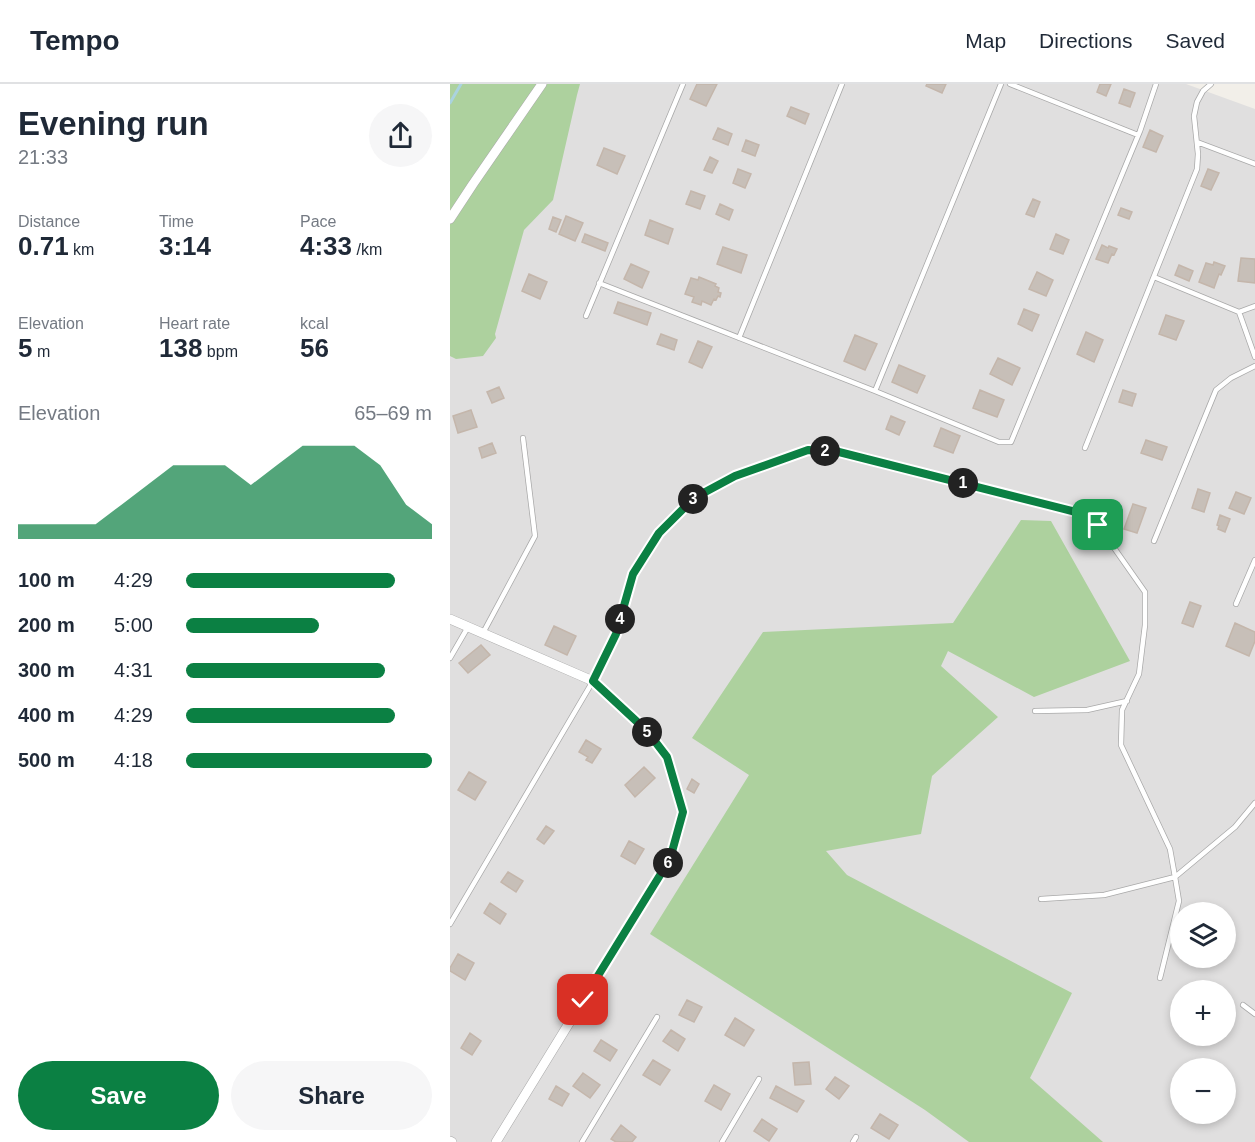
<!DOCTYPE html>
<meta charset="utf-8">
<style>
body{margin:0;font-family:Arial,sans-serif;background:#f6f6f7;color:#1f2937;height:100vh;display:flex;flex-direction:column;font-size:22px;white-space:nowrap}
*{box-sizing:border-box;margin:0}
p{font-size:20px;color:#747a83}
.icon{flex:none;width:33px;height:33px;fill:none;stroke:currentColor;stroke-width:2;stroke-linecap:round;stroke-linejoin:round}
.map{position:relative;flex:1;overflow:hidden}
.details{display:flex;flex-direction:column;background:#fff;width:450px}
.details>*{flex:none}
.buttons{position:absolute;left:720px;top:818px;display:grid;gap:12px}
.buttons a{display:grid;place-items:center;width:66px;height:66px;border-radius:50%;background:#fff;box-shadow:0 3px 9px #0003;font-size:30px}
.pin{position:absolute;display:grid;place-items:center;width:51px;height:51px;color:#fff;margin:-26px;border-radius:12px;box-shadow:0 3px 9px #0006}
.km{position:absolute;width:30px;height:30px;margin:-15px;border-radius:50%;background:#222;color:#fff;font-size:16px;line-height:30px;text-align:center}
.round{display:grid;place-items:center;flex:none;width:63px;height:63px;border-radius:32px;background:#f6f6f7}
.head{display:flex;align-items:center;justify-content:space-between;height:102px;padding:0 18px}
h1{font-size:33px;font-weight:800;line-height:45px}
.metrics{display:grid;grid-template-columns:repeat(3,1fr);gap:9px;height:102px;padding:6px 18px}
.metrics div{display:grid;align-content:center}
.metrics b{font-size:26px;font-weight:800}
.metrics small{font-size:16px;font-weight:400}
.metrics p{font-size:16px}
.chart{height:168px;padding:12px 18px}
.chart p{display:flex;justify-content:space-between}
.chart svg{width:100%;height:108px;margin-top:6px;fill:#0b8043;opacity:.7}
.button{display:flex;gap:12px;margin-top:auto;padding:12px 18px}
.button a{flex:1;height:69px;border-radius:36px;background:#0b8043;color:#fff;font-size:24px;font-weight:800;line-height:69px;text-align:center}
.button a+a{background:#f6f6f7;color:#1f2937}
ul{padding:0 18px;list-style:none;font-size:20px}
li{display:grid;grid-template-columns:96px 72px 1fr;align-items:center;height:45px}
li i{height:15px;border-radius:8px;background:#0b8043}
header{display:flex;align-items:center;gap:36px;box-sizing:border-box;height:84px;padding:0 30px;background:#fff;border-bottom:2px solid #e0e1e3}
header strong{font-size:28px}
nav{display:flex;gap:33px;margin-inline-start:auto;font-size:21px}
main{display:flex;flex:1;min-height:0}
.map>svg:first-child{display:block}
</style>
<header>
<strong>Tempo</strong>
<nav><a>Map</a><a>Directions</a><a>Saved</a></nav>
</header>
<main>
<section class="details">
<div class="head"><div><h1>Evening run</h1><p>21:33</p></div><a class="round"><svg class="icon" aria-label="share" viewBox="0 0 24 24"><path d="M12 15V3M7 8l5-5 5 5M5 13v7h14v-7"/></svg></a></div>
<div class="metrics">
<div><p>Distance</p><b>0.71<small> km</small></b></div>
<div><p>Time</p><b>3:14</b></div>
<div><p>Pace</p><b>4:33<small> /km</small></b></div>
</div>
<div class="metrics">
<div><p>Elevation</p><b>5<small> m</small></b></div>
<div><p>Heart rate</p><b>138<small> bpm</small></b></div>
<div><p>kcal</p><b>56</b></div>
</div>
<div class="chart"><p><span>Elevation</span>65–69 m</p>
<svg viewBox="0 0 160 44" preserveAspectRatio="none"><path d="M0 44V38L10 38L20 38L30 38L40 30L50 22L60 14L70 14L80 14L90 22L100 14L110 6L120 6L130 6L140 14L150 30L160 38V44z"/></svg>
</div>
<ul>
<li><b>100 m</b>4:29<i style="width:85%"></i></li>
<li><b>200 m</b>5:00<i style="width:54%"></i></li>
<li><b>300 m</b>4:31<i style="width:81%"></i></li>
<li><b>400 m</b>4:29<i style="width:85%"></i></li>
<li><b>500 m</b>4:18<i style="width:100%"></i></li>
</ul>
<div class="button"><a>Save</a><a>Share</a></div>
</section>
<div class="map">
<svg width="805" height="1058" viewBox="0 0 805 1058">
<rect width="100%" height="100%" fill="#f2efe9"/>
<path fill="#e0dfdf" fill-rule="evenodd" d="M 50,0 L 736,0 L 805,25 L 805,1058 L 0,1058 L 0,244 ZM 730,828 L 776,828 L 776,873 L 730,873 ZM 730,906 L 776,906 L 776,951 L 730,951 ZM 730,984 L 776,984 L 776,1029 L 730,1029 Z"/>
<path fill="#add19e" d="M 0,0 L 130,0 L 127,11 L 103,116 L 74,146 L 45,250 L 46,254 L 33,272 L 6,275 L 0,272 Z
M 571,436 L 601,437 L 680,577 L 584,613 L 498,567 L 491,582 L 548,633 L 482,692 L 471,750 L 376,767 L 397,791 L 622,909 L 580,994 L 653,1058 L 519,1058 L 475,1026 L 200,850 L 299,691 L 242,654 L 313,548 L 503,539 Z"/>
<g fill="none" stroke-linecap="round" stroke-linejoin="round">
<path stroke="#aad3df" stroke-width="3" d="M 0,19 L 11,0"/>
</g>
<path fill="#c7bfb8" stroke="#c4b6ab" stroke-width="1.5" d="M 247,0 L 267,0 L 256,22 L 240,15 Z
M 477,0 L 496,0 L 492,9 L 476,2 Z
M 650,0 L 661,0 L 656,12 L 647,8 Z
M 674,5 L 685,9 L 680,23 L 669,19 Z
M 341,23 L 359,30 L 355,40 L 337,32 Z
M 268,44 L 282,50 L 278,61 L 263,55 Z
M 700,46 L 713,52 L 706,68 L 693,63 Z
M 296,56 L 309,61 L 305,72 L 292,67 Z
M 154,64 L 175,72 L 167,90 L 147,81 Z
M 260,73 L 268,77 L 262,89 L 254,86 Z
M 288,85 L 301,90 L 295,104 L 283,99 Z
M 758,85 L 769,89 L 761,106 L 751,102 Z
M 241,107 L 255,112 L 250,125 L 236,120 Z
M 583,115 L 590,118 L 584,133 L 576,130 Z
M 270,120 L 283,126 L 279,136 L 266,130 Z
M 671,124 L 682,128 L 679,135 L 668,131 Z
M 116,132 L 133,139 L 125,157 L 109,150 Z
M 103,133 L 111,136 L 106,148 L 99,145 Z
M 200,136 L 223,145 L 218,160 L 195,151 Z
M 135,150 L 158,159 L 155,167 L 132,158 Z
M 606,150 L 619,156 L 613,170 L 600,165 Z
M 652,161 L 658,164 L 659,162 L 667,165 L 664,171 L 662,170 L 658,179 L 646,175 Z
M 273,163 L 297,171 L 291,189 L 267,180 Z
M 791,174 L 805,175 L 805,199 L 788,197 Z
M 764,178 L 775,182 L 771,191 L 769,190 L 764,204 L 749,198 L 756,179 L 763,181 Z
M 181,180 L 199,188 L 192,204 L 174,195 Z
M 729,181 L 743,187 L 739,197 L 725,191 Z
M 587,188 L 603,196 L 596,212 L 579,205 Z
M 79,190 L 97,198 L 90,215 L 72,207 Z
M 249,193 L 266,200 L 265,202 L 269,204 L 268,208 L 271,209 L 270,213 L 268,212 L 266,216 L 264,215 L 261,221 L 252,217 L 251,221 L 242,218 L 244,213 L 235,210 L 241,194 L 248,196 Z
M 168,218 L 201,229 L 197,241 L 164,229 Z
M 574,225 L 589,231 L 582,247 L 568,240 Z
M 716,231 L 734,237 L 726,256 L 709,250 Z
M 636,248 L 653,256 L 644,278 L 627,270 Z
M 211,250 L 227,256 L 224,266 L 207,260 Z
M 405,251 L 427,260 L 415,286 L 394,277 Z
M 248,257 L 262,263 L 252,284 L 239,278 Z
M 548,274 L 570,284 L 562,301 L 540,290 Z
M 449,281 L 475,292 L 467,309 L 442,298 Z
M 49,303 L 54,314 L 42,319 L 37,308 Z
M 530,306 L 554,316 L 547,333 L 523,324 Z
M 673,306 L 686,310 L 682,322 L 669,318 Z
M 21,326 L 27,343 L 8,349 L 3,332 Z
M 441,332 L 455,338 L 449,351 L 436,345 Z
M 491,344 L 510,352 L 503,369 L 484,362 Z
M 696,356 L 717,363 L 712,376 L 691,369 Z
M 42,359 L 46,369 L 32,374 L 29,364 Z
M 748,405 L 760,409 L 754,428 L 742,424 Z
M 786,408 L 801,414 L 794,430 L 779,424 Z
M 683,420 L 696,424 L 687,449 L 674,445 Z
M 770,431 L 780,435 L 775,448 L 768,445 L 769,442 L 767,441 Z
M 740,518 L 751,522 L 743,543 L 732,539 Z
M 785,539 L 805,548 L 805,557 L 799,572 L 776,562 Z
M 104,542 L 126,552 L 117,571 L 95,561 Z
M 31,561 L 40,571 L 18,589 L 9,579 Z
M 136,656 L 151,665 L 142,679 L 136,676 L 138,673 L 129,668 Z
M 194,683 L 205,694 L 185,713 L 175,701 Z
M 19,688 L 36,698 L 25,716 L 8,706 Z
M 242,695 L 249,700 L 244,709 L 237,705 Z
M 96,742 L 104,747 L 94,760 L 87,755 Z
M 179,757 L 194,765 L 185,780 L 171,772 Z
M 58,788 L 73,797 L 66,808 L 51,798 Z
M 40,819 L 56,830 L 50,840 L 34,829 Z
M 8,870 L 24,879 L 15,896 L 0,887 L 0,884 Z
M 237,916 L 252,923 L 244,938 L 229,931 Z
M 285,934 L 304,946 L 294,962 L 275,951 Z
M 221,946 L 235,955 L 228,967 L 213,957 Z
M 20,949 L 31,957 L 22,971 L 11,964 Z
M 151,956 L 167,966 L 160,977 L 144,967 Z
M 203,976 L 220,986 L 210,1001 L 193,991 Z
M 359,978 L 361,1000 L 345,1001 L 343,979 Z
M 133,989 L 150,1001 L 140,1014 L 123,1002 Z
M 385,993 L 399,1002 L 389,1015 L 376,1005 Z
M 264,1001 L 280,1010 L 271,1026 L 255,1017 Z
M 106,1002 L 119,1010 L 112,1022 L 99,1015 Z
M 326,1002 L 354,1017 L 347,1028 L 320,1014 Z
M 430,1030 L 448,1041 L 439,1055 L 421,1044 Z
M 312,1035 L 327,1045 L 319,1057 L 304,1047 Z
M 171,1041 L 186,1053 L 182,1058 L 166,1058 L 161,1055 Z"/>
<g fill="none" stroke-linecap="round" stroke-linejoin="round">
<defs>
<path id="service" d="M 560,0 L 688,51
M 747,58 L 805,80
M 704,193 L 789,228 L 805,222
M 149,199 L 425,307 L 549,358 L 561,358 L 690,47 L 706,0
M 789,228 L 805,273
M 136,232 L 233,0
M 289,254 L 392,0
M 425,307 L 551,0
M 635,364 L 747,85 L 748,70 L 744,32 L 747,18 L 753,7 L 761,0
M 704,457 L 766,306 L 781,294 L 805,282
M 786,520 L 805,476
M 33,549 L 85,452 L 73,354
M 0,574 L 18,543
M 585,627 L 637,626 L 677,617
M 591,815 L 654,811 L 725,793 L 785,743 L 805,719
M 0,840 L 143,597 L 166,550 L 183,490 L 209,449 L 244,414 L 284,392 L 358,366 L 385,367 L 634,430 L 648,441 L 695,508 L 695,541 L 689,590 L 672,626 L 671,661 L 720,765 L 725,793 L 729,817 L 710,894
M 793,921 L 805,930
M 132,1058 L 207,933
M 272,1058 L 309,995
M 403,1058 L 406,1053"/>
<path id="minor" d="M 0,135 L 23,100 L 92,0
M 0,535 L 143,597 L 197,647 L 217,673 L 233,727 L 220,775 L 46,1058
M 0,1057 L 2,1058"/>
</defs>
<use href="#service" stroke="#a9a9a9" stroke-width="6"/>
<use href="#minor" stroke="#a9a9a9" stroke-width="10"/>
<use href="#service" stroke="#fff" stroke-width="4.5"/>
<use href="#minor" stroke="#fff" stroke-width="9"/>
</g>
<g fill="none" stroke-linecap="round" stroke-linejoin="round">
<defs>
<path id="route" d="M 133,916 L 220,775 L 233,728 L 217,673 L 197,647 L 143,597 L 166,550 L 183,490 L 209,449 L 244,414 L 285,392 L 358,366 L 385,367 L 634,430 L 648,441"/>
</defs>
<use href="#route" stroke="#fff" stroke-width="12"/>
<use href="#route" stroke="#0b8043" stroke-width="8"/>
</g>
</svg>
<div class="buttons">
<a><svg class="icon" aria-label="layers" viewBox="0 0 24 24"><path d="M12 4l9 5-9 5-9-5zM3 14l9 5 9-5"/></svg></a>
<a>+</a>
<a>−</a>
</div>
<div class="pin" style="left:648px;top:441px;background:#1e9e55"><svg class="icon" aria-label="arrive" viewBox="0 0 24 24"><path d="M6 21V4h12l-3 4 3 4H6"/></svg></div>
<div class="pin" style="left:133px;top:916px;background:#d93025"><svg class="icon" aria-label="check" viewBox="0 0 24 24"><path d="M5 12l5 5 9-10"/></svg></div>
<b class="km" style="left:513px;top:399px">1</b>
<b class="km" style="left:375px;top:367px">2</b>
<b class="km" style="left:243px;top:415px">3</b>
<b class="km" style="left:170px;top:535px">4</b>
<b class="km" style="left:197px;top:648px">5</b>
<b class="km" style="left:218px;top:779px">6</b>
</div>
</main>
